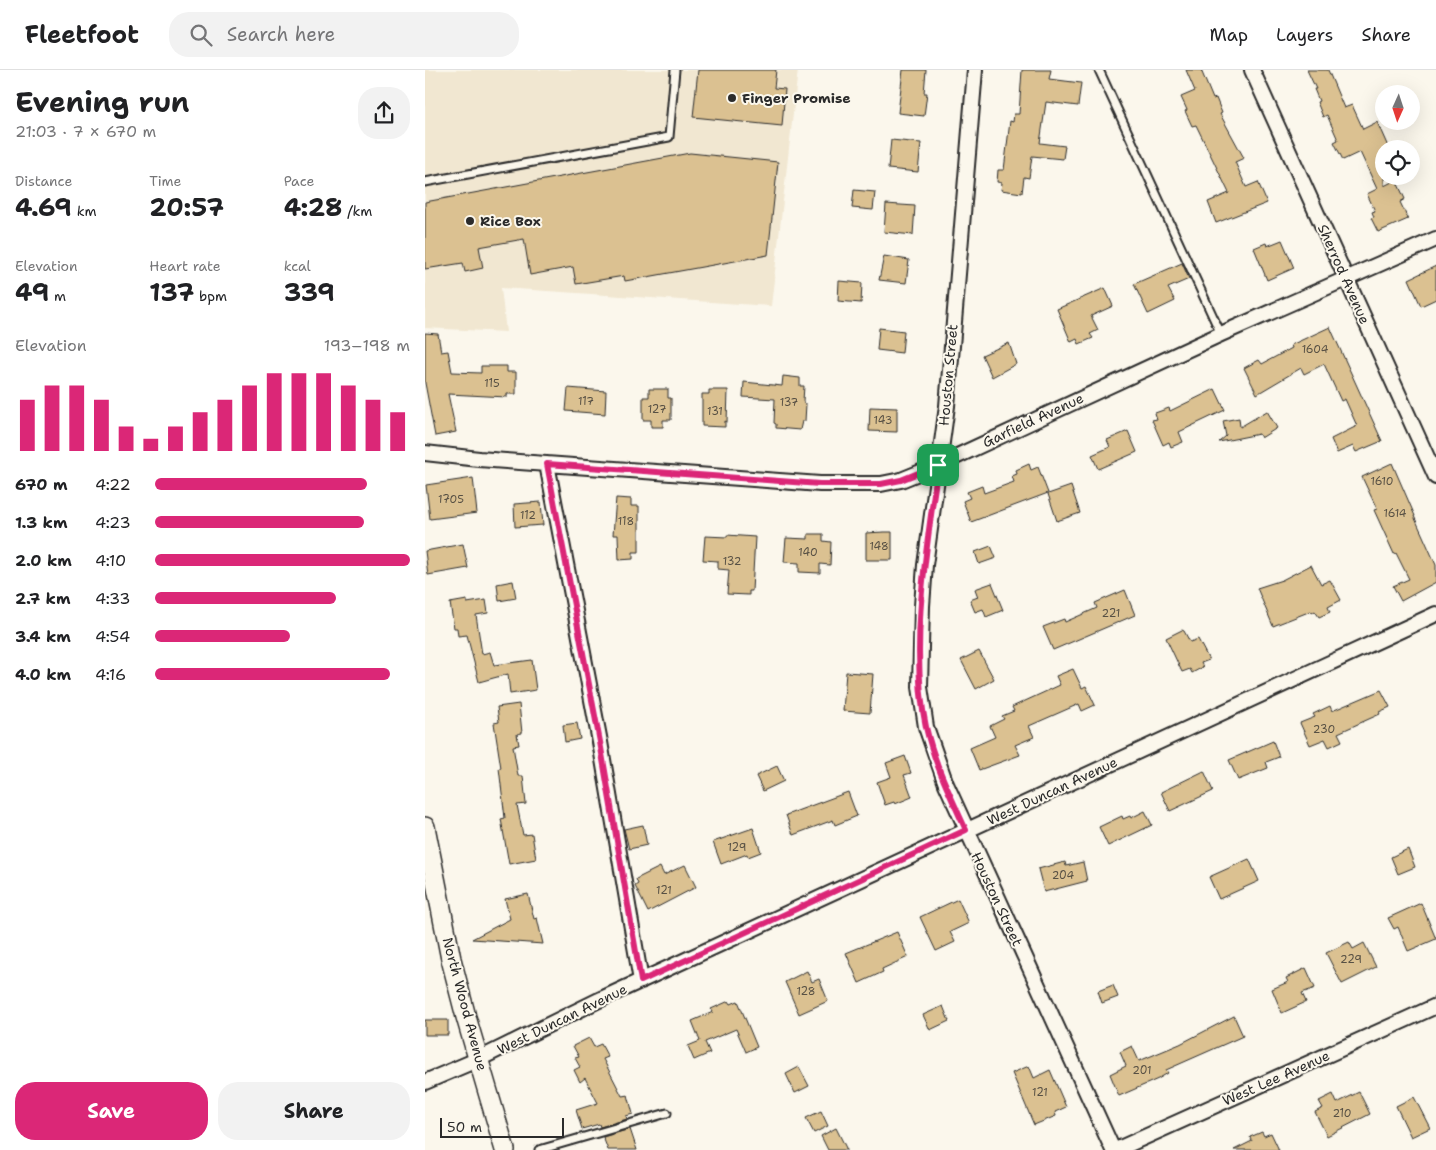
<!DOCTYPE html>
<meta charset="utf-8">
<style>
body{margin:0;font-family:"Shantell Sans",sans-serif;background:#f2f2f2;color:#202124;height:100vh;display:flex;flex-direction:column;font-size:19px;white-space:nowrap}
*{box-sizing:border-box;margin:0}
p{font-size:16px;color:#757577}
.icon{flex:none;width:28px;height:28px;fill:none;stroke:currentColor;stroke-width:2;stroke-linecap:round;stroke-linejoin:round}
.map{position:relative;flex:1;overflow:hidden}
.details{display:flex;flex-direction:column;background:#fff;width:425px}
.details>*{flex:none}
.needle{width:32px;rotate:183deg}
.tools{position:absolute;left:950px;top:15px;display:grid;gap:10px}
.tools a{display:grid;place-items:center;width:45px;height:45px;border-radius:50%;background:#fff;box-shadow:0 5px 20px #0002;font-size:25px}
.scale{position:absolute;left:15px;bottom:12px;width:124px;box-sizing:border-box;padding-left:5px;border:2px solid #2b2b2b;border-top:0;font-size:14px;line-height:18px;white-space:nowrap;color:#2b2b2b;-webkit-text-stroke:4px #fbf7ec;paint-order:stroke}
.pin{position:absolute;display:grid;place-items:center;width:42px;height:42px;color:#fff;margin:-21px;border-radius:10px;box-shadow:0 2px 8px #0006}
.round{display:grid;place-items:center;flex:none;width:52px;height:52px;border-radius:20px;background:#f2f2f2}
.head{display:flex;align-items:center;justify-content:space-between;height:85px;padding:0 15px}
h1{font-size:28px;font-weight:700;line-height:38px}
.figures{display:grid;grid-template-columns:repeat(3,1fr);gap:8px;height:85px;padding:5px 15px}
.figures div{display:grid;align-content:center}
.figures b{font-size:25px;font-weight:700}
.figures small{font-size:14px;font-weight:400}
.figures p{font-size:14px}
.chart{height:140px;padding:10px 15px}
.chart p{display:flex;justify-content:space-between}
.chart svg{width:100%;height:90px;margin-top:5px;stroke:#db2777;stroke-width:6}
.button{display:flex;gap:10px;margin-top:auto;padding:10px 15px}
.button a{flex:1;height:58px;border-radius:20px;background:#db2777;color:#fff;font-size:20px;font-weight:700;line-height:58px;text-align:center}
.button a+a{background:#f2f2f2;color:#202124}
ul{padding:0 15px;list-style:none;font-size:16px}
li{display:grid;grid-template-columns:80px 60px 1fr;align-items:center;height:38px}
li i{height:12px;border-radius:6px;background:#db2777}
header{display:flex;align-items:center;gap:30px;box-sizing:border-box;height:70px;padding:0 25px;background:#fff;border-bottom:1px solid #e0e0e0}
header strong{font-size:24px}
nav{display:flex;gap:28px;margin-inline-start:auto;font-size:18px}
.search{width:350px;height:45px;background:#f2f2f2;display:flex;align-items:center;gap:12px;box-sizing:border-box;padding:0 18px;border-radius:20px;color:#757577;font-size:19px}
main{display:flex;flex:1;min-height:0}
.map>svg:first-child{display:block}
</style>
<header>
<strong>Fleetfoot</strong>
<div class="search"><svg class="icon" aria-label="search" viewBox="0 0 24 24"><circle cx="10" cy="10" r="6"/><path d="M15 15l6 6"/></svg>Search here</div>
<nav><a>Map</a><a>Layers</a><a>Share</a></nav>
</header>
<main>
<section class="details">
<div class="head"><div><h1>Evening run</h1><p>21:03 · 7 × 670 m</p></div><a class="round"><svg class="icon" aria-label="share" viewBox="0 0 24 24"><path d="M12 15V3M7 8l5-5 5 5M5 13v7h14v-7"/></svg></a></div>
<div class="figures">
<div><p>Distance</p><b>4.69<small> km</small></b></div>
<div><p>Time</p><b>20:57</b></div>
<div><p>Pace</p><b>4:28<small> /km</small></b></div>
</div>
<div class="figures">
<div><p>Elevation</p><b>49<small> m</small></b></div>
<div><p>Heart rate</p><b>137<small> bpm</small></b></div>
<div><p>kcal</p><b>339</b></div>
</div>
<div class="chart"><p><span>Elevation</span>193–198 m</p>
<svg viewBox="0 0 160 44" preserveAspectRatio="none"><path d="M5 44V19M15 44V12M25 44V12M35 44V19M45 44V32M55 44V38M65 44V32M75 44V25M85 44V19M95 44V12M105 44V6M115 44V6M125 44V6M135 44V12M145 44V19M155 44V25"/></svg>
</div>
<ul>
<li><b>670 m</b>4:22<i style="width:83%"></i></li>
<li><b>1.3 km</b>4:23<i style="width:82%"></i></li>
<li><b>2.0 km</b>4:10<i style="width:100%"></i></li>
<li><b>2.7 km</b>4:33<i style="width:71%"></i></li>
<li><b>3.4 km</b>4:54<i style="width:53%"></i></li>
<li><b>4.0 km</b>4:16<i style="width:92%"></i></li>
</ul>
<div class="button"><a>Save</a><a>Share</a></div>
</section>
<div class="map">
<svg width="1011" height="1080" viewBox="0 0 1011 1080">
<rect width="100%" height="100%" fill="#fbf7ec"/>
<filter id="ink" filterUnits="userSpaceOnUse"><feTurbulence type="fractalNoise" baseFrequency=".02" numOctaves="2"/><feDisplacementMap in="SourceGraphic" scale="10" xChannelSelector="R" yChannelSelector="G"/><feConvolveMatrix kernelMatrix="1 2 1 2 8 2 1 2 1" color-interpolation-filters="sRGB"/></filter>
<g filter="url(#ink)">
<path fill="#f1e7d1" d="M 0,0 L 373,0 L 346,236 L 76,218 L 81,262 L 0,258 Z"/>
<path fill="#dbc191" stroke="#2b2b2b" d="M 273,0 L 351,0 L 349,18 L 360,19 L 357,56 L 268,47 Z
M 478,0 L 501,0 L 499,23 L 502,23 L 499,46 L 473,43 Z
M 597,0 L 626,0 L 624,9 L 656,13 L 653,36 L 621,32 L 615,73 L 640,76 L 638,89 L 607,86 L 604,108 L 599,107 L 597,123 L 576,120 L 577,113 L 572,112 L 573,100 L 579,100 L 585,51 L 588,52 L 589,44 L 594,44 Z
M 761,0 L 776,0 L 788,29 L 791,28 L 797,43 L 795,44 L 819,88 L 810,92 L 821,117 L 833,112 L 842,133 L 791,153 L 783,132 L 804,123 L 771,55 L 767,56 L 760,41 L 762,40 L 756,27 L 770,21 Z
M 882,0 L 903,0 L 919,38 L 927,35 L 938,59 L 952,52 L 964,79 L 959,79 L 959,116 L 971,110 L 980,129 L 975,132 L 983,149 L 953,162 L 946,148 L 949,147 L 947,142 L 950,141 L 942,124 L 952,119 L 935,82 L 918,90 L 909,72 L 913,70 L 902,45 L 898,47 L 892,32 L 894,31 L 889,19 L 891,19 Z
M 466,70 L 496,73 L 493,102 L 463,99 Z
M 265,83 L 353,92 L 343,185 L 200,211 L 199,206 L 151,214 L 148,197 L 105,205 L 99,169 L 54,177 L 58,198 L 40,202 L 38,193 L 0,199 L 0,132 Z
M 429,120 L 450,122 L 448,140 L 427,138 Z
M 461,134 L 490,136 L 488,165 L 459,162 Z
M 857,170 L 869,198 L 842,210 L 829,178 L 841,173 L 842,176 Z
M 459,186 L 484,190 L 481,213 L 454,210 Z
M 757,193 L 764,209 L 743,218 L 750,231 L 723,244 L 709,214 Z
M 1011,196 L 1011,229 L 996,236 L 984,209 Z
M 414,211 L 437,213 L 436,233 L 413,231 Z
M 680,218 L 688,236 L 666,246 L 673,260 L 665,264 L 668,268 L 654,274 L 652,269 L 646,272 L 632,239 Z
M 905,257 L 957,371 L 931,382 L 928,376 L 912,383 L 906,369 L 932,356 L 920,329 L 916,331 L 899,294 L 879,304 L 876,298 L 832,324 L 819,298 L 834,290 L 837,294 L 867,278 L 866,275 Z
M 454,258 L 479,261 L 477,283 L 452,280 Z
M 0,263 L 13,264 L 16,282 L 23,281 L 27,302 L 56,303 L 56,296 L 82,296 L 82,302 L 91,302 L 91,324 L 82,324 L 82,327 L 23,324 L 31,362 L 10,366 L 0,313 Z
M 584,273 L 591,294 L 567,307 L 557,285 Z
M 358,306 L 375,308 L 375,316 L 379,316 L 378,331 L 379,334 L 381,334 L 380,351 L 377,351 L 375,360 L 351,358 L 351,354 L 349,353 L 350,329 L 318,327 L 319,312 L 357,316 Z
M 143,318 L 181,321 L 180,344 L 141,341 Z
M 224,319 L 243,319 L 243,328 L 246,328 L 246,350 L 238,350 L 238,357 L 226,357 L 226,350 L 218,350 L 218,327 L 224,327 Z
M 790,319 L 800,340 L 754,362 L 758,372 L 746,377 L 744,372 L 738,375 L 727,350 L 732,349 L 730,343 L 744,338 L 745,341 Z
M 284,320 L 303,320 L 302,352 L 300,351 L 300,357 L 277,356 L 277,324 L 284,324 Z
M 445,337 L 472,338 L 472,362 L 444,361 Z
M 842,341 L 852,358 L 836,368 L 834,364 L 794,372 L 801,366 L 798,351 L 814,348 L 815,357 Z
M 703,361 L 712,382 L 673,399 L 667,385 L 685,377 L 682,370 Z
M 967,393 L 990,446 L 989,446 L 1011,495 L 1011,512 L 976,531 L 968,516 L 984,509 L 971,483 L 969,484 L 949,440 L 952,439 L 937,407 Z
M 604,394 L 606,400 L 613,397 L 623,423 L 546,452 L 538,431 L 545,428 L 542,422 L 557,416 L 559,423 L 589,412 L 587,406 L 592,404 L 591,400 Z
M 48,408 L 52,443 L 5,449 L 1,415 Z
M 646,416 L 655,443 L 632,451 L 623,424 Z
M 191,428 L 206,429 L 206,436 L 214,436 L 214,482 L 208,482 L 208,489 L 194,490 L 193,465 L 188,465 Z
M 116,432 L 118,455 L 90,457 L 89,434 Z
M 459,462 L 467,462 L 467,490 L 441,490 L 441,463 Z
M 383,464 L 398,464 L 398,471 L 406,472 L 405,495 L 395,494 L 395,503 L 374,502 L 374,493 L 359,492 L 361,468 L 383,469 Z
M 302,465 L 330,467 L 327,521 L 324,521 L 324,525 L 302,524 L 304,500 L 293,499 L 293,491 L 278,490 L 280,466 L 302,467 Z
M 38,474 L 43,498 L 3,505 L 0,481 Z
M 566,476 L 571,488 L 554,494 L 550,482 Z
M 886,495 L 896,514 L 905,510 L 916,530 L 903,537 L 905,542 L 894,547 L 890,541 L 887,543 L 886,541 L 848,556 L 832,518 L 857,510 Z
M 88,511 L 91,528 L 74,531 L 72,514 Z
M 567,513 L 578,540 L 561,547 L 558,539 L 550,542 L 545,530 L 553,527 L 550,519 Z
M 700,520 L 710,545 L 628,580 L 618,557 L 639,549 L 640,552 L 672,538 L 670,533 Z
M 42,530 L 42,533 L 61,530 L 63,543 L 51,545 L 57,584 L 65,582 L 69,595 L 107,590 L 111,620 L 85,624 L 83,604 L 54,612 L 42,565 L 33,566 L 32,558 L 29,558 L 25,533 Z
M 757,560 L 759,561 L 765,572 L 773,569 L 784,590 L 776,593 L 778,597 L 767,603 L 765,599 L 757,602 L 741,568 Z
M 554,581 L 569,609 L 551,619 L 536,590 Z
M 648,599 L 657,618 L 661,616 L 670,635 L 657,641 L 654,634 L 604,656 L 609,667 L 590,675 L 595,685 L 554,700 L 545,678 L 570,667 L 565,656 L 579,649 L 577,646 L 589,641 L 587,637 L 635,615 L 631,606 Z
M 421,602 L 448,604 L 445,643 L 418,641 Z
M 956,620 L 965,637 L 954,642 L 955,644 L 913,663 L 917,671 L 904,677 L 900,669 L 885,675 L 875,653 L 890,647 L 888,644 L 905,636 L 907,641 Z
M 94,634 L 97,663 L 92,664 L 94,675 L 88,676 L 93,706 L 98,706 L 101,734 L 92,735 L 98,765 L 107,764 L 111,789 L 84,794 L 76,749 L 80,748 L 74,698 L 76,698 L 69,653 L 74,652 L 72,637 Z
M 152,653 L 155,669 L 140,672 L 138,655 Z
M 848,671 L 854,687 L 841,692 L 843,698 L 813,710 L 804,690 Z
M 480,686 L 486,703 L 479,705 L 487,727 L 470,734 L 469,732 L 460,735 L 452,712 L 466,707 L 461,693 Z
M 352,696 L 359,711 L 338,721 L 331,706 Z
M 779,701 L 788,721 L 745,741 L 736,722 Z
M 423,722 L 432,746 L 410,755 L 408,750 L 368,765 L 361,745 Z
M 720,741 L 727,755 L 683,776 L 674,757 L 697,746 L 698,749 L 705,746 L 706,748 Z
M 218,755 L 222,775 L 204,779 L 199,759 Z
M 328,758 L 336,782 L 323,787 L 322,784 L 296,794 L 288,772 Z
M 983,779 L 990,797 L 973,804 L 966,787 Z
M 824,789 L 834,811 L 794,829 L 784,807 Z
M 640,792 L 641,796 L 658,792 L 662,811 L 619,822 L 613,799 Z
M 260,795 L 271,817 L 223,842 L 210,816 L 213,814 L 211,809 L 235,797 L 239,805 Z
M 103,824 L 109,849 L 112,848 L 118,874 L 47,869 L 85,849 L 80,829 Z
M 533,829 L 544,853 L 525,862 L 530,872 L 511,881 L 495,847 Z
M 996,833 L 1011,869 L 983,881 L 973,857 L 969,859 L 963,848 Z
M 472,862 L 483,887 L 457,899 L 458,902 L 434,913 L 421,883 Z
M 924,872 L 928,879 L 939,873 L 951,897 L 917,914 L 901,883 Z
M 881,898 L 890,918 L 877,923 L 881,932 L 857,943 L 847,919 L 863,912 L 861,908 Z
M 382,901 L 387,912 L 394,909 L 403,931 L 374,944 L 360,912 Z
M 688,915 L 693,927 L 677,933 L 673,921 Z
M 304,931 L 306,934 L 313,931 L 332,977 L 321,982 L 311,959 L 280,972 L 285,983 L 269,990 L 263,976 L 275,971 L 267,951 L 288,942 L 286,939 Z
M 518,936 L 524,951 L 505,960 L 498,945 Z
M 809,946 L 818,966 L 741,1000 L 743,1003 L 733,1009 L 694,1026 L 685,1004 L 701,996 L 695,982 L 707,976 L 714,991 L 755,974 Z
M 0,950 L 23,950 L 23,965 L 0,965 Z
M 164,968 L 169,977 L 176,974 L 183,987 L 178,989 L 197,1026 L 203,1025 L 208,1044 L 201,1046 L 202,1049 L 175,1057 L 174,1054 L 157,1059 L 151,1040 L 173,1033 L 160,1008 L 155,1012 L 149,1000 L 155,997 L 150,988 L 154,987 L 148,976 Z
M 604,996 L 609,1008 L 625,1000 L 641,1037 L 630,1042 L 631,1046 L 609,1055 L 587,1003 Z
M 374,997 L 384,1016 L 370,1023 L 361,1004 Z
M 934,1022 L 945,1044 L 902,1066 L 890,1042 L 898,1038 L 894,1031 L 908,1024 L 912,1033 Z
M 989,1027 L 1005,1058 L 986,1067 L 971,1036 Z
M 396,1041 L 403,1056 L 389,1063 L 381,1048 Z
M 411,1058 L 422,1080 L 403,1080 L 396,1066 Z
M 205,1059 L 212,1080 L 183,1080 L 178,1067 Z
M 837,1062 L 839,1066 L 846,1063 L 854,1080 L 809,1080 L 827,1071 L 825,1067 Z"/>
<g fill="none" stroke-linecap="round" stroke-linejoin="round">
<defs>
<path id="lane" d="M 674,0 L 796,264
M 0,112 L 244,67 L 250,0
M 114,1080 L 242,1043"/>
<path id="street" d="M 550,0 L 522,336 L 500,495 L 497,536 L 495,617 L 501,657 L 521,714 L 688,1080
M 827,0 L 1011,407
M 0,383 L 54,389 L 395,414 L 456,414 L 476,410 L 513,395 L 796,264 L 1011,169
M 122,394 L 175,672 L 216,911
M 0,1012 L 54,989 L 174,930 L 1011,544
M 691,1080 L 1011,936"/>
<path id="secondary" d="M 0,757 L 26,889 L 41,947 L 80,1080"/>
</defs>
<use href="#lane" stroke="#2b2b2b" stroke-width="11"/>
<use href="#street" stroke="#2b2b2b" stroke-width="18"/>
<use href="#secondary" stroke="#2b2b2b" stroke-width="22"/>
<use href="#lane" stroke="#fbf7ec" stroke-width="7"/>
<use href="#street" stroke="#fbf7ec" stroke-width="14"/>
<use href="#secondary" stroke="#fbf7ec" stroke-width="19"/>
</g>
</g>
<g fill="none" stroke-linecap="round" stroke-linejoin="round" filter="url(#ink)">
<defs>
<path id="route" d="M 122,394 L 395,414 L 456,414 L 476,410 L 513,395 C 502,475 484,578 501,657 C 509,693 526,727 541,760 L 216,911 L 175,672 Z"/>
</defs>
<use href="#route" stroke="#fff" stroke-width="10"/>
<use href="#route" stroke="#db2777" stroke-width="6"/>
</g>
<g fill="#2b2b2b" stroke="#fbf7ec" stroke-width="2">
<circle cx="307" cy="28" r="5"/>
<circle cx="45" cy="151" r="5"/>
</g>
<g text-anchor="middle" dominant-baseline="central" stroke-width="4" stroke-linejoin="round" paint-order="stroke">
<g font-size="11" fill="#575044">
<text x="890" y="279">1604</text>
<text x="67" y="313">115</text>
<text x="161" y="331">117</text>
<text x="364" y="332">137</text>
<text x="232" y="339">127</text>
<text x="290" y="341">131</text>
<text x="458" y="350">143</text>
<text x="957" y="411">1610</text>
<text x="26" y="429">1705</text>
<text x="970" y="443">1614</text>
<text x="103" y="445">112</text>
<text x="201" y="451">118</text>
<text x="454" y="476">148</text>
<text x="383" y="482">140</text>
<text x="307" y="491">132</text>
<text x="686" y="543">221</text>
<text x="899" y="659">230</text>
<text x="312" y="777">129</text>
<text x="638" y="805">204</text>
<text x="239" y="820">121</text>
<text x="926" y="889">229</text>
<text x="381" y="921">128</text>
<text x="717" y="1000">201</text>
<text x="615" y="1022">121</text>
<text x="917" y="1043">210</text>
</g>
<g font-size="14" font-weight="bold" fill="#2b2b2b" stroke="#fbf7ec" text-anchor="start">
<text x="317" y="28">Finger Promise</text>
<text x="55" y="151">Rice Box</text>
</g>
<g font-size="14" fill="#2b2b2b" stroke="#fbf7ec">
<text transform="translate(919 204) rotate(66)">Sherrod Avenue</text>
<text transform="translate(523 305) rotate(-85)">Houston Street</text>
<text transform="translate(608 350) rotate(-25)">Garfield Avenue</text>
<text transform="translate(627 721) rotate(-25)">West Duncan Avenue</text>
<text transform="translate(572 829) rotate(65)">Houston Street</text>
<text transform="translate(40 934) rotate(75)">North Wood Avenue</text>
<text transform="translate(137 949) rotate(-26)">West Duncan Avenue</text>
<text transform="translate(851 1008) rotate(-24)">West Lee Avenue</text>
</g>
</g>
</svg>
<div class="tools">
<a><svg class="needle" viewBox="-14 -14 28 28"><path d="M0-13l5 13h-10z" fill="#e53935"/><path d="M0 13l5-13h-10z" fill="#757577"/></svg></a>
<a><svg class="icon" aria-label="locate" viewBox="0 0 24 24"><circle cx="12" cy="12" r="6"/><path d="M12 2v4M12 18v4M2 12h4M18 12h4"/></svg></a>
</div>
<div class="scale">50 m</div>
<div class="pin" style="left:513px;top:395px;background:#1e9e55"><svg class="icon" aria-label="arrive" viewBox="0 0 24 24"><path d="M6 21V4h12l-3 4 3 4H6"/></svg></div>
</div>
</main>
